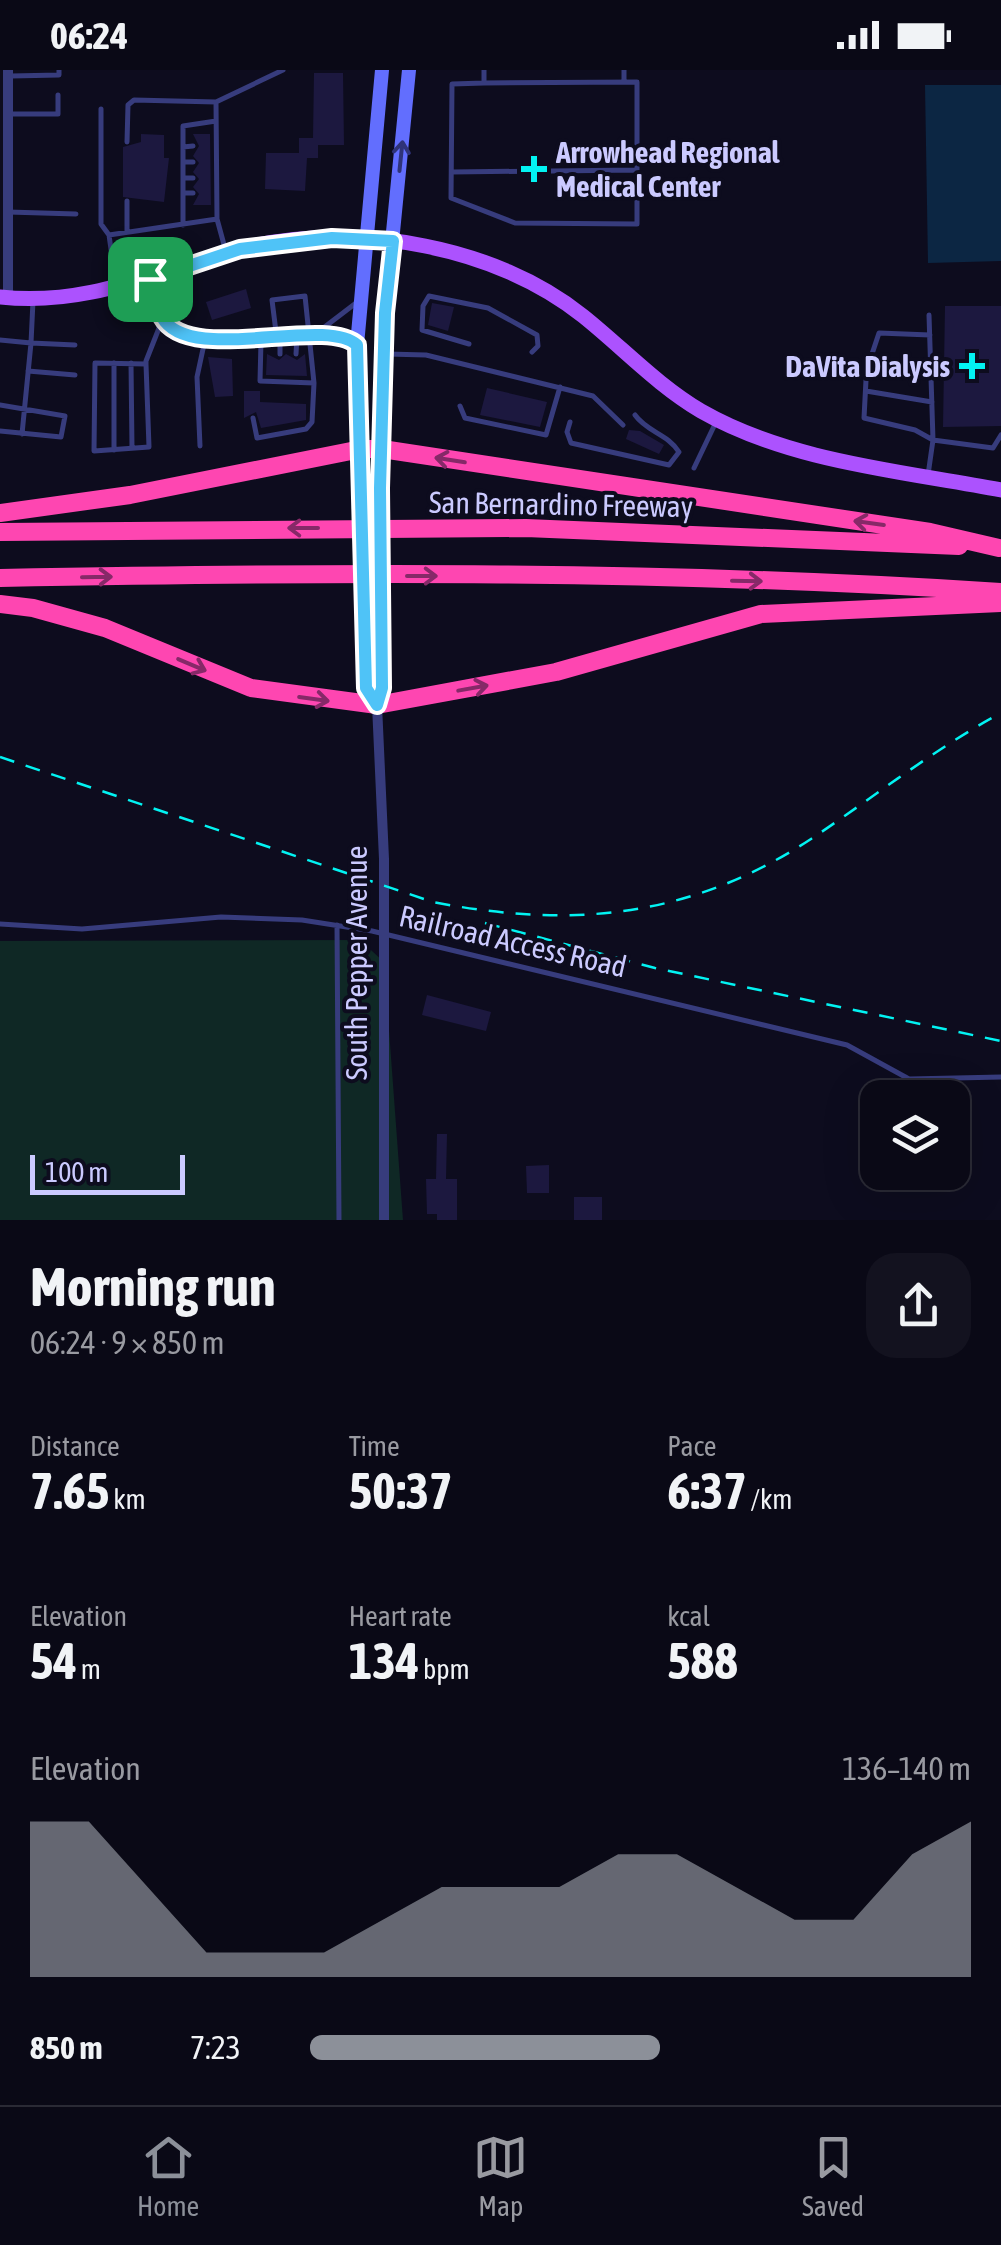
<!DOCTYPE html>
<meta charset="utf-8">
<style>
body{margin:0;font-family:"Asap Condensed",sans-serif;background:#13121f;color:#f1f3f6;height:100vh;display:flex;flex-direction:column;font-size:38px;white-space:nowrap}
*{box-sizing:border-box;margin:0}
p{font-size:32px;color:#999aa1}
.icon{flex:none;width:55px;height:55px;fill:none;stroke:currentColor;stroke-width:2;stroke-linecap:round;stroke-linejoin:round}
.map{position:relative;height:1150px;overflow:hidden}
.panel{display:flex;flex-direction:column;background:#0a0916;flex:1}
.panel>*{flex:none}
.fabs{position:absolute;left:860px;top:1010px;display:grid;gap:20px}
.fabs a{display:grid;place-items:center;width:110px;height:110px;border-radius:20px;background:#0a0916;box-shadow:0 10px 40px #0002,0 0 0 2px #2a2a35;font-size:50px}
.scale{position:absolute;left:30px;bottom:25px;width:155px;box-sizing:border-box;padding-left:10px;border:5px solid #cbcaff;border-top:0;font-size:28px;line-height:35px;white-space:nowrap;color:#cbcaff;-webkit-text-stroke:8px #0d0c1e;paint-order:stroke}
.pin{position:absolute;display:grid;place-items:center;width:85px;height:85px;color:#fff;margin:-42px;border-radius:20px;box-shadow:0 5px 15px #0006}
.round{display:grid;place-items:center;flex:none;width:105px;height:105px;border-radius:30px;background:#13121f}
.headline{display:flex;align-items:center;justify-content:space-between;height:170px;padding:0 30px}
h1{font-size:55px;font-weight:700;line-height:75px}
.figures{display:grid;grid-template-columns:repeat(3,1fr);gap:15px;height:170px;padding:10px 30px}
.figures div{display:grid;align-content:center}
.figures b{font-size:50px;font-weight:700}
.figures small{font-size:28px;font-weight:400}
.figures p{font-size:28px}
.chart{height:280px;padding:20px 30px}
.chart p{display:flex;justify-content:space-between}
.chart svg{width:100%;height:180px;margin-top:10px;fill:#8c9099;opacity:.7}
ul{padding:0 30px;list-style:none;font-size:32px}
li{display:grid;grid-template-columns:160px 120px 1fr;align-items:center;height:75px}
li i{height:25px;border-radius:12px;background:#8c9099}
.status{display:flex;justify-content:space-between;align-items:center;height:70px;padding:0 50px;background:#0a0916;direction:ltr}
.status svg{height:28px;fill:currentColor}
.tabs{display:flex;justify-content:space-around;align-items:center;height:140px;border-top:2px solid #2a2a35;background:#0a0916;font-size:28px;color:#999aa1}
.tabs a{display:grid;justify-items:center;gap:5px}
.tabs .on{color:#8c9099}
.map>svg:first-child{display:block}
</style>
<div class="status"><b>06:24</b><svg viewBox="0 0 49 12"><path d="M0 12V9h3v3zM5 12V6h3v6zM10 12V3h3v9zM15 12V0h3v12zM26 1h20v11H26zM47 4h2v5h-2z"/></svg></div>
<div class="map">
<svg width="1001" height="1150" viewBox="0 0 1001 1150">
<rect width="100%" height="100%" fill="#0d0c1e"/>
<path fill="#0f2825" d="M 360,870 L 384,892 L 403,1150 L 0,1150 L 0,871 Z"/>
<path fill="#0c2643" d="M 925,15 L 1001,15 L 1001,191 L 928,193 Z"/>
<path fill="#1c183f" d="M 314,3 L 343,3 L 344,75 L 318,75 L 318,88 L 307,88 L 305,121 L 265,119 L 266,83 L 299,83 L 299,68 L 313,68 Z
M 141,64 L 164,65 L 164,88 L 169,88 L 164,132 L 123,127 L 123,77 L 141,72 Z
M 193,64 L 210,64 L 211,135 L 193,135 L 199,124 L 193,117 L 199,109 L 193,102 L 199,93 L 193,86 L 199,76 Z
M 246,219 L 251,238 L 212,250 L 206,232 Z
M 432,233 L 454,237 L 448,261 L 428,255 Z
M 945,236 L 1001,236 L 1001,356 L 943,357 Z
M 267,284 L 279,290 L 286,284 L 297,290 L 305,284 L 307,306 L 266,305 Z
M 208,287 L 232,289 L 233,326 L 215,327 Z
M 487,318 L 547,332 L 540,357 L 480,345 Z
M 244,321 L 260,321 L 260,332 L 306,334 L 306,350 L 261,358 L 256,342 L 244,348 Z
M 629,360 L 640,361 L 664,375 L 659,384 L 626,369 Z
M 427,925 L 491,942 L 486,961 L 422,945 Z
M 437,1064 L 447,1064 L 446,1109 L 457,1109 L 457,1150 L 437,1150 L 437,1144 L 427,1144 L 426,1109 L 436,1109 Z
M 549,1095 L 549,1123 L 527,1123 L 526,1096 Z
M 574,1127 L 602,1127 L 602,1150 L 574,1150 Z"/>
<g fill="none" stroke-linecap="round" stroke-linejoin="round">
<path stroke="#373c7d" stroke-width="5" d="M 624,0 L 624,12
M 11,6 L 59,5 L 59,0
M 484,13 L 637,12 L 637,154 L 515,153 L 451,128 L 452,14 L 484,13 L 484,0
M 216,32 L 217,149 L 226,182
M 101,39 L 101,154 L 109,165 L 116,215
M 8,44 L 58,44 L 58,25
M 127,72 L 128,35 L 134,30 L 216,32 L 283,0
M 183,77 L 193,76
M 183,92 L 193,92
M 452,102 L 637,100
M 183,108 L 193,108
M 183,123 L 193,123
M 127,131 L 127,162
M 8,142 L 76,144
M 183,155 L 183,56 L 216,51
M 109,165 L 217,149
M 151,211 L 163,248 L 176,261 L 248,271 L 318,262 L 356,233
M 929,245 L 933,370
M 318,262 L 353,272
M 0,270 L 31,273 L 33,231
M 261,271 L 260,311 L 314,313 L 305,226 L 272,230 L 277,270
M 469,274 L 422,260 L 423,236 L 429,226 L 488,238 L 537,265 L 538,276 L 532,282
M 280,284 L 280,269
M 296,284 L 297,267
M 387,284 L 426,285 L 593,326 L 623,355
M 871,287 L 879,263 L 930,265
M 131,293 L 132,378
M 146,294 L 95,293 L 94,381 L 149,377 L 146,294 L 146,291 L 163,248
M 931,300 L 871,287 L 867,291 L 864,348 L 915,360 L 933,370
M 28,301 L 75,305
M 866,321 L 932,332
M 0,335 L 65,346 L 61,367 L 0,361
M 460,336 L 465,348 L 546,365 L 560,317
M 253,348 L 257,368 L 306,359 L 312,352 L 314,313
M 570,352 L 567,362 L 571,373 L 669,395 L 679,382 C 668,364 647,362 635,345
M 22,364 L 31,273 L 75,275
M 200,376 L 197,307 L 206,265
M 114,380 L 114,293
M 694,398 L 716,352
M 928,405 L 933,370 L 993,378 L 1001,365
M 0,854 L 82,859 L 221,847 L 302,850 L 372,861 L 847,975 L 909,1009 L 1001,1007
M 337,855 L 339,1150"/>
<path stroke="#373c7d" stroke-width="10" d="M 8,0 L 8,228
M 377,635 L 384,789 L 384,1150"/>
<path stroke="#626efe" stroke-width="14" d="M 377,635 L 366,618 L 357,275 L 382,0
M 377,635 L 382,618 L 379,478 L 385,243 L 409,0"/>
<path stroke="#ac52fe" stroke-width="15" d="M 0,227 C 91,237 160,199 244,178 C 302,164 366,164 425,176 C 481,187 538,210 583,246 C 623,278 657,315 701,341 C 790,392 902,401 1001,420"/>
<path stroke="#fe46b1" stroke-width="18" d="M 0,443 L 130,425 L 361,379 L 382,379 L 930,462 L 999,478
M 0,462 L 526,458 L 959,476
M 0,508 C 333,502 669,500 1001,522
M 0,534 L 33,538 L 105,558 L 251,618 L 377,635 L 556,602 L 761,544 L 1001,533"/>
<path stroke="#02f3f2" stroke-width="2.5" stroke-dasharray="15 12" stroke-linecap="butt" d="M 0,687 L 433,832 C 572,859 690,848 811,769 C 874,727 934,679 1001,643
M 485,853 L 655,898 L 1001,971"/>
</g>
<defs><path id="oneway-shaft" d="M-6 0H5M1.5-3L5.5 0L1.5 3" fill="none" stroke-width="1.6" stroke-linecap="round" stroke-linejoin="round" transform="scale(2.5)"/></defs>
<use stroke="#2f3378" href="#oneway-shaft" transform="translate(401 86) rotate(-84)"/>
<g stroke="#862968">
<use href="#oneway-shaft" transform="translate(450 390) rotate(-171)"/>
<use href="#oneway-shaft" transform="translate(869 453) rotate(-172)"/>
<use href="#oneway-shaft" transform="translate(303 458) rotate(-180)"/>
<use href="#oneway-shaft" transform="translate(422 506)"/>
<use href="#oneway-shaft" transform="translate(97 507) rotate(-1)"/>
<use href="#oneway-shaft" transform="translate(747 511) rotate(1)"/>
<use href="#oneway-shaft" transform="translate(192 595) rotate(23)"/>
<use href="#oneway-shaft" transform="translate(473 618) rotate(-10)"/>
<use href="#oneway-shaft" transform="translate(314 629) rotate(8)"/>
</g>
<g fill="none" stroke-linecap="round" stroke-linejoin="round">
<defs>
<path id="route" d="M 332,168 L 393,171 L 385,243 L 380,418 L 382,618 L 377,635 L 366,618 L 357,275 C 324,245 189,296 162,247 C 156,236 154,221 150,209 L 240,179 Z"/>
</defs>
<use href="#route" stroke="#fff" stroke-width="20"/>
<use href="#route" stroke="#4fc3f7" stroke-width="12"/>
</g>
<g fill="#02f3f2" stroke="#0d0c1e" stroke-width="4">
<path d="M529 84h10v10h10v10h-10v10h-10v-10h-10v-10h10z"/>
<path d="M967 281h10v10h10v10h-10v10h-10v-10h-10v-10h10z"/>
</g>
<g text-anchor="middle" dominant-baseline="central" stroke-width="8" stroke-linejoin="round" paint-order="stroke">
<g font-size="30" font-weight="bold" fill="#cbcaff" stroke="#0d0c1e" text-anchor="start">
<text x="556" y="82">Arrowhead Regional<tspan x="556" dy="34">Medical Center</tspan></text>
<text x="950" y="296" text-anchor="end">DaVita Dialysis</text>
</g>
<g font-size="30" fill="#cbcaff" stroke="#0d0c1e">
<text transform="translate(561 434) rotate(1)">San Bernardino Freeway</text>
<text transform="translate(513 871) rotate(13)">Railroad Access Road</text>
<text transform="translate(356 893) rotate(-90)">South Pepper Avenue</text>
</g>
</g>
</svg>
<div class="fabs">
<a><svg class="icon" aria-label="layers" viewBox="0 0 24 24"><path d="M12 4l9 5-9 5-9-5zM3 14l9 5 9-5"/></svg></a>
</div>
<div class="scale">100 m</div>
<div class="pin" style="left:150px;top:209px;background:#1e9e55"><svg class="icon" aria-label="arrive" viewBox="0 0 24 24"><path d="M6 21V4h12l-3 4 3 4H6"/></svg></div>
</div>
<section class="panel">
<div class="headline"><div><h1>Morning run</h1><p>06:24 · 9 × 850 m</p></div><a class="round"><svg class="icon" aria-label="share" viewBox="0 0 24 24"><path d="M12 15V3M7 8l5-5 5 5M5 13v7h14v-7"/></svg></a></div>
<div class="figures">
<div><p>Distance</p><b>7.65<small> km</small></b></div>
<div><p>Time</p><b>50:37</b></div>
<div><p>Pace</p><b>6:37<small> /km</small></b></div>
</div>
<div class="figures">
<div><p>Elevation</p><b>54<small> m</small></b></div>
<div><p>Heart rate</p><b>134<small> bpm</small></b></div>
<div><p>kcal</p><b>588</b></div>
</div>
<div class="chart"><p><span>Elevation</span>136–140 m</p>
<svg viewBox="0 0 160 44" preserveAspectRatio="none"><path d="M0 44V6L10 6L20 22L30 38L40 38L50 38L60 30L70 22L80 22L90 22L100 14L110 14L120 22L130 30L140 30L150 14L160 6V44z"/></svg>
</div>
<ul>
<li><b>850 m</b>7:23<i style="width:53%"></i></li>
</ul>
</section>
<nav class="tabs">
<a class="on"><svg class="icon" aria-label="home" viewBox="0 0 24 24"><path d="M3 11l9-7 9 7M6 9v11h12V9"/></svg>Home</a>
<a><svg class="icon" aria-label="map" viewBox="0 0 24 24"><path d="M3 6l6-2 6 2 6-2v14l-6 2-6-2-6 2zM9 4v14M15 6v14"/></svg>Map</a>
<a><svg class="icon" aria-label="saved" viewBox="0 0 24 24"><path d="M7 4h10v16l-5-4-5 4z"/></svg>Saved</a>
</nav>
